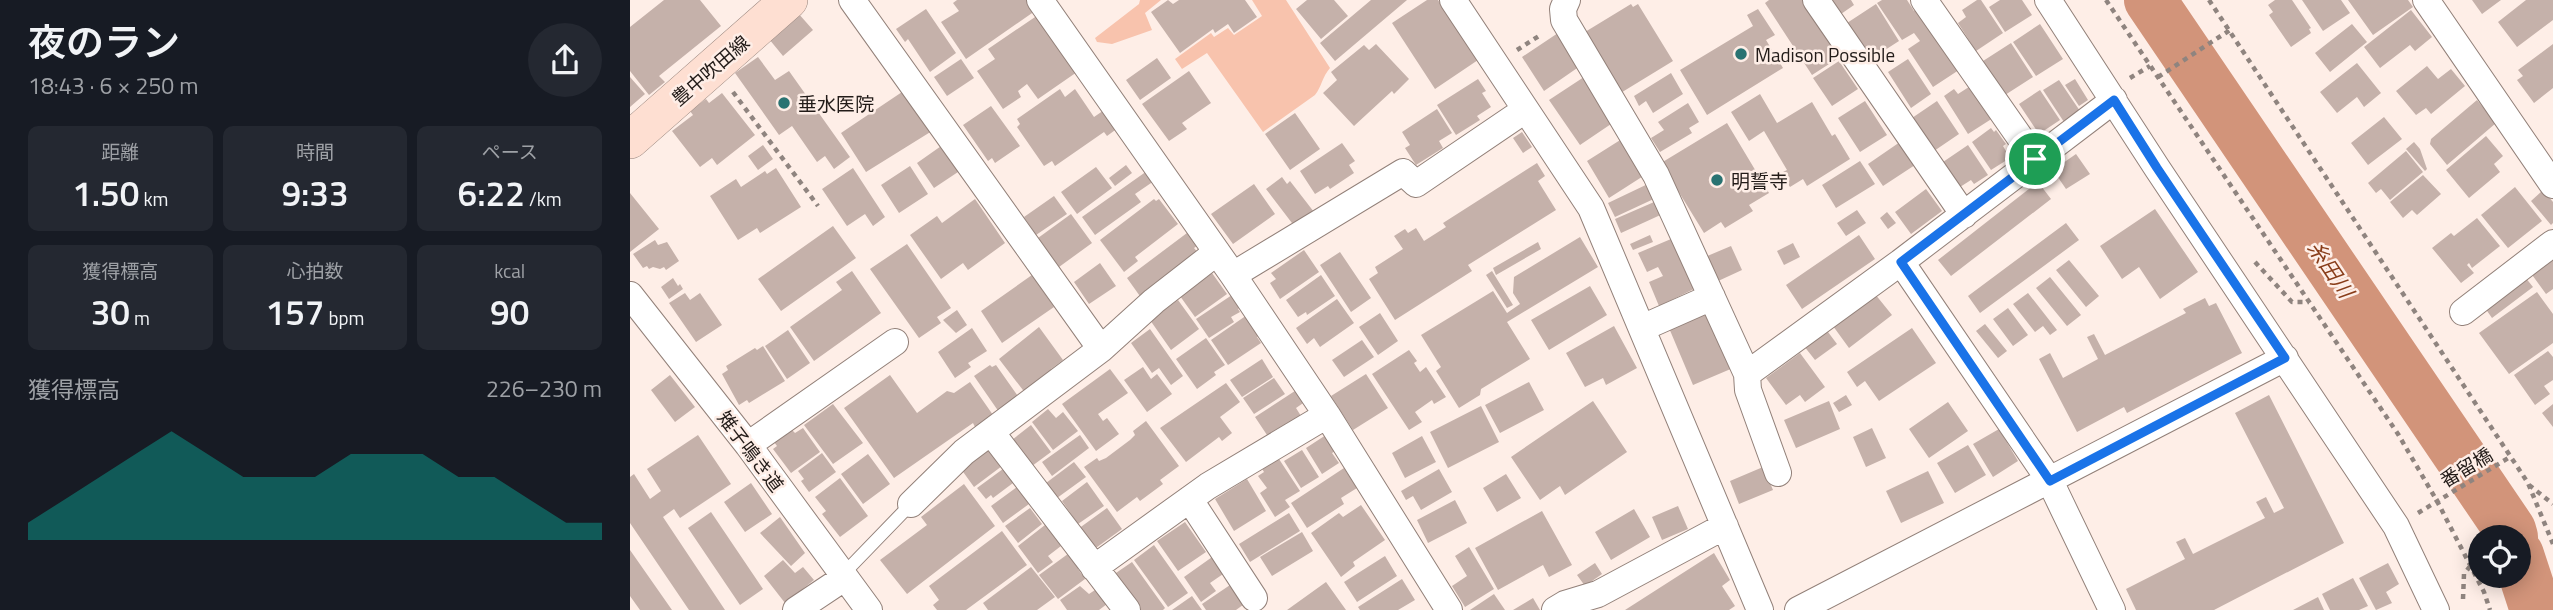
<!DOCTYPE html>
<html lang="ja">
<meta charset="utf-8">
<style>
body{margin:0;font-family:"Titillium Web","Noto Sans JP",sans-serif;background:#242831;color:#f1f3f6;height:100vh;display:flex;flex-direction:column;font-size:26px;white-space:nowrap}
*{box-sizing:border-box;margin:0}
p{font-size:23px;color:#9ea1a6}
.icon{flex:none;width:38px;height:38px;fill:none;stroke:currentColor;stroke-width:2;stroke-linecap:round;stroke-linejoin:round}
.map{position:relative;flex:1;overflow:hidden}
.panel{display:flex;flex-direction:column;background:#171b24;width:630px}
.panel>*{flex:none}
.fabs{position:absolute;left:1838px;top:525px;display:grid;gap:14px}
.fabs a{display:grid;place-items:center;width:63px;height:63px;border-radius:50%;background:#171b24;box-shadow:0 4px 18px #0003;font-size:35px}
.pin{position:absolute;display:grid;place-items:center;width:60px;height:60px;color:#fff;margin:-30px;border:4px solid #fff;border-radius:50%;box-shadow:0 2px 7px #0007}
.round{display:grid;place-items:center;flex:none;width:74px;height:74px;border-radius:37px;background:#242831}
.head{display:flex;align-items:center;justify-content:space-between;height:119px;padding:0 28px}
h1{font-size:38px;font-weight:600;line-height:52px}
.stats{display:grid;grid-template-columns:repeat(3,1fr);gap:10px;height:119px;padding:7px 28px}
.stats div{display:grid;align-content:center;border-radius:10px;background:#242831;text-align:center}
.stats b{font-size:35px;font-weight:600}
.stats small{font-size:19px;font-weight:400}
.stats p{font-size:19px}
.chart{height:196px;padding:14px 28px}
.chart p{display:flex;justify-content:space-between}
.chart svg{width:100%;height:126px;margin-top:7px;fill:#0f766e;opacity:.7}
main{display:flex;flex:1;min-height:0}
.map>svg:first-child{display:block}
</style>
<main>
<section class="panel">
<div class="head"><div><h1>夜のラン</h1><p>18:43 · 6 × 250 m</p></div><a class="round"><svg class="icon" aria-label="share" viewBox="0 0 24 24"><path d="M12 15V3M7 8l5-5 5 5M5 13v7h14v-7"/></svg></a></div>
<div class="stats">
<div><p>距離</p><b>1.50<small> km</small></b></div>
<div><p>時間</p><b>9:33</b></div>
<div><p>ペース</p><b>6:22<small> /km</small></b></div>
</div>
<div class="stats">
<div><p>獲得標高</p><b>30<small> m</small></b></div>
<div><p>心拍数</p><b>157<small> bpm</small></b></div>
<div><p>kcal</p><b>90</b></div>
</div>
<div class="chart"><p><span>獲得標高</span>226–230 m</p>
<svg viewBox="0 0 160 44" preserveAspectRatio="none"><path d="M0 44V38L10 30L20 22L30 14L40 6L50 14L60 22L70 22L80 22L90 14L100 14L110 14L120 22L130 22L140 30L150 38L160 38V44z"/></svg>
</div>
</section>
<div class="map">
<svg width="1923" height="610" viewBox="0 0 1923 610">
<rect width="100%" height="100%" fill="#feeee7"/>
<path fill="#f8c3ad" d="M 510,0 L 531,0 L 515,13 L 522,30 L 482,44 L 467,42 L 465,38 L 509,4 Z
M 622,0 L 656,0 L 700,68 C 692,77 692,86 685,95 L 633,132 L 577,53 L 552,69 L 545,59 L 581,33 L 584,37 L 598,28 L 604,35 L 632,16 Z"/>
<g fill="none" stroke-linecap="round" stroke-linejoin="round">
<path stroke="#d2947a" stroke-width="52" d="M 1520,0 L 1880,530 L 1882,537
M 1888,555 L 1906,610"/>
</g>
<path fill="#c5b1aa" d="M 34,0 L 70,0 L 91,26 L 29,76 L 35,82 L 19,95 L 0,71 L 0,27 Z
M 327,0 L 398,0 L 405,11 L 336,59 L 311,22 L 329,11 L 323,3 Z
M 538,0 L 543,4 L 549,0 L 615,0 L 627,17 L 604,33 L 598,24 L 585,33 L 583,29 L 550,53 L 521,12 Z
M 677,0 L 704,0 L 718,16 L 691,39 L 666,9 Z
M 741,0 L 777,0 L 705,61 L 690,43 Z
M 797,0 L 808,0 L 848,60 L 805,89 L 762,23 Z
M 1139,0 L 1172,0 L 1210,57 L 1182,75 L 1135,3 Z
M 1201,0 L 1221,0 L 1224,5 L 1211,14 Z
M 1252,0 L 1277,0 L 1284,11 L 1287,9 L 1332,68 L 1303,87 L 1278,49 L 1290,41 L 1284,33 L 1272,40 L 1247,3 Z
M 1347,0 L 1351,0 L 1373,33 L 1346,51 L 1328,23 L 1336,17 L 1332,10 Z
M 1370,0 L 1392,0 L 1402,15 L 1375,32 L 1359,7 Z
M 1645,0 L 1662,0 L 1681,28 L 1679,29 L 1681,33 L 1661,47 L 1639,15 L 1643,12 L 1638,5 Z
M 1672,0 L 1711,0 L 1720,13 L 1693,31 Z
M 1718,0 L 1778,0 L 1783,7 L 1743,35 Z
M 1842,0 L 1871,0 L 1852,14 Z
M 1896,0 L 1923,0 L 1923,20 L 1887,47 L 1868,22 Z
M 1001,4 L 1003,7 L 1008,4 L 1043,61 L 989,94 L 955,32 Z
M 1246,4 L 1269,41 L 1241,59 L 1217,23 Z
M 296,9 L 326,53 L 300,72 L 278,39 L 275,42 L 266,29 Z
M 1128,9 L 1145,35 L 1136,40 L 1153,68 L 1077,115 L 1050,70 L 1123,26 L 1117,15 Z
M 1781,10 L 1802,37 L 1785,51 L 1780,45 L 1750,68 L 1734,47 Z
M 168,13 L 183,30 L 153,56 L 139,39 Z
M 408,15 L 447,72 L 408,99 L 397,84 L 388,91 L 391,97 L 373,109 L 347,71 L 365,59 L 358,49 Z
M 1410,24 L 1433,59 L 1406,76 L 1383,42 Z
M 1722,24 L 1737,42 L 1700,72 L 1685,53 Z
M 931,31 L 953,64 L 914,91 L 892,57 Z
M 1381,43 L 1403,77 L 1375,95 L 1353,61 Z
M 746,44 L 779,79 L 764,94 L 762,91 L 724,126 L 693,93 L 707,80 L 701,72 L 734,45 L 739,50 Z
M 1923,44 L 1923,88 L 1904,103 L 1887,80 L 1893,76 L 1888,70 Z
M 128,57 L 145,80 L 159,71 L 220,157 L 204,169 L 195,156 L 187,162 L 162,126 L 149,135 L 105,73 Z
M 527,58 L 541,78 L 510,100 L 496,80 Z
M 331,59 L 344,78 L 317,96 L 304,77 Z
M 1278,59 L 1301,94 L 1281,108 L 1258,72 Z
M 1209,61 L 1228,89 L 1202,106 L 1183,78 Z
M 1727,63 L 1751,93 L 1734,107 L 1727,97 L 1707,113 L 1690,92 Z
M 1797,66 L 1808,79 L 1821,69 L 1835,86 L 1801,114 L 1796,108 L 1786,115 L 1766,91 Z
M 559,71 L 581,103 L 552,123 L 557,129 L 539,141 L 512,104 Z
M 1041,73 L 1053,94 L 1023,113 L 1016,101 L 1009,106 L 1004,96 Z
M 0,77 L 15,94 L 0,107 Z
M 954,77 L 984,122 L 950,145 L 919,100 Z
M 848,79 L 856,91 L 852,93 L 861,107 L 847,116 L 850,120 L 826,135 L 807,105 Z
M 1445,79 L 1458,100 L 1449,106 L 1435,85 Z
M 1429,80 L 1450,111 L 1434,122 L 1413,90 Z
M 1342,85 L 1363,118 L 1338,134 L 1314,96 L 1324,89 L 1328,94 Z
M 430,89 L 435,97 L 445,89 L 464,117 L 480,106 L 492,125 L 477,136 L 474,132 L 425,166 L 422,161 L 414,166 L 387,127 L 390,124 L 387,119 Z
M 275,90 L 302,131 L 236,172 L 211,133 Z
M 1410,90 L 1430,120 L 1409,134 L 1389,104 Z
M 92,93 L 125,135 L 87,165 L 82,158 L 70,167 L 42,131 L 63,115 L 60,111 L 76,99 L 79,103 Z
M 1130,94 L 1147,123 L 1182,102 L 1202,136 L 1205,134 L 1220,159 L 1177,186 L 1173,179 L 1160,187 L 1151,173 L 1157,170 L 1134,131 L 1119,141 L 1101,112 Z
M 1847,100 L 1866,123 L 1817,165 L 1800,144 L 1801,139 Z
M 1235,101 L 1257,135 L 1230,152 L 1208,118 Z
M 1307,101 L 1329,134 L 1304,151 L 1282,118 Z
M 1058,103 L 1069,122 L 1059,128 L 1062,133 L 1030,152 L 1021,138 L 1034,130 L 1028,122 Z
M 361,106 L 390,146 L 365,163 L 362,158 L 358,161 L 333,125 Z
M 807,109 L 822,133 L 809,141 L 813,148 L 786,165 L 775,148 L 780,145 L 772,132 Z
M 665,113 L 690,149 L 660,170 L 635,134 Z
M 1754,117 L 1772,139 L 1738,165 L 1721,143 Z
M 1097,123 L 1139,193 L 1119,205 L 1123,211 L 1095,228 L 1091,222 L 1074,233 L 1031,163 Z
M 1361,128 L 1364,132 L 1366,130 L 1376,144 L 1373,146 L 1380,158 L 1361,170 L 1342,142 Z
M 892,132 L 902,147 L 893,153 L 883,138 Z
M 1856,136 L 1873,156 L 1864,164 L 1870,172 L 1839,198 L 1816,170 Z
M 995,137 L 1018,173 L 979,198 L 957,161 Z
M 1270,142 L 1285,165 L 1253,186 L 1238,164 Z
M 1784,142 L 1790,149 L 1797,169 L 1795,171 L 1776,149 Z
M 712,143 L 725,161 L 719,165 L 724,173 L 700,189 L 698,186 L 685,194 L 670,171 Z
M 314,144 L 331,170 L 304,188 L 287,163 Z
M 133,145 L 143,159 L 128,170 L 118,156 Z
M 1338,145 L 1358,175 L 1344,184 L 1341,180 L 1330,187 L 1313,162 Z
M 1776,151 L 1793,172 L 1760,200 L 1751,189 L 1746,193 L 1738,183 Z
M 1446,154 L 1460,174 L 1436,189 L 1423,170 Z
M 1230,161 L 1245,184 L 1206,208 L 1192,185 Z
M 907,163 L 915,176 L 908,181 L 926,210 L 838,265 L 842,271 L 765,320 L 739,279 L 748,273 L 745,267 L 773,249 L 764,236 L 775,229 L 778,233 L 786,228 L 794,241 L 816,227 L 813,223 Z
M 496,165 L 502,173 L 485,186 L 479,178 Z
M 280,166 L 298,194 L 269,213 L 251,185 Z
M 466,167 L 482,188 L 447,214 L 431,192 Z
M 146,168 L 171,207 L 130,233 L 127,228 L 108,240 L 80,196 L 106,179 L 111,187 L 135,171 L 137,174 Z
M 223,168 L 255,217 L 243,226 L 235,214 L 217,226 L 192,189 Z
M 517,171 L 524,181 L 505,194 L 511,202 L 465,235 L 452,217 Z
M 1793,175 L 1811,194 L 1787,215 L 1782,210 L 1773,218 L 1760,202 Z
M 652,177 L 657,184 L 660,181 L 684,212 L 665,227 L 636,189 Z
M 1022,182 L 1028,197 L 985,217 L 978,203 Z
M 1408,182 L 1421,199 L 1321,276 L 1308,260 Z
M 624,184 L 645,214 L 603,244 L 581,214 Z
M 1885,187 L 1912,221 L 1878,248 L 1851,215 Z
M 1296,189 L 1312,211 L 1281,234 L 1265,212 Z
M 1913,190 L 1923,202 L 1923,223 L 1921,225 L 1901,201 Z
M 0,193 L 29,229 L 0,252 Z
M 424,196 L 437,214 L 406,235 L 394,217 Z
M 345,199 L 375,243 L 338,270 L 333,263 L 311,279 L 280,235 L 307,216 L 312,223 Z
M 524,199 L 526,201 L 529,199 L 548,224 L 505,257 L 508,261 L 494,272 L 470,240 Z
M 1031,199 L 1037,212 L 991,233 L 985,219 Z
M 1525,209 L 1568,272 L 1530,299 L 1509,267 L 1492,279 L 1470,246 Z
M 1227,210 L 1236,223 L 1216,236 L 1207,223 Z
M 1257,212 L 1266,223 L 1258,229 L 1250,218 Z
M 441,214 L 462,243 L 429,267 L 408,238 Z
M 1847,218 L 1870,246 L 1842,268 L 1839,263 L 1837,265 L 1844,273 L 1831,283 L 1802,248 L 1821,233 L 1824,236 Z
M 1436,223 L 1449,240 L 1350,313 L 1338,296 Z
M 203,226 L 226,258 L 151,311 L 128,279 Z
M 561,230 L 571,243 L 564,248 L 570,255 L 512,299 L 497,278 Z
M 1020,235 L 1023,242 L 1003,250 L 1000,244 Z
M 1229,235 L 1245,259 L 1172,309 L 1156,285 Z
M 950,237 L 968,267 L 877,322 L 900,359 L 851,389 L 850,395 L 829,408 L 806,371 L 811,367 L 791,335 L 863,291 L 877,313 L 890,304 L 883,293 L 884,277 Z
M 1041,239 L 1064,289 L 1029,306 L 1019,282 L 1033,276 L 1028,267 L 1017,272 L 1008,253 Z
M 25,240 L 28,245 L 37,242 L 49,261 L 36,270 L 34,267 L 30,269 L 23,267 L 19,269 L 17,266 L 13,268 L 3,254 Z
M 908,242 L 911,249 L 866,275 L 863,268 Z
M 1163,243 L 1170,257 L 1154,265 L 1147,251 Z
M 277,244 L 321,308 L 307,317 L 311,323 L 289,338 L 240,269 Z
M 1101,246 L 1112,270 L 1086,282 L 1075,257 Z
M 674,250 L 689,272 L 650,299 L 640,283 L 646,279 L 641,273 Z
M 710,252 L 741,298 L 721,312 L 690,265 Z
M 1923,255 L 1923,289 L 1916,294 L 1900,272 Z
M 1439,260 L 1469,296 L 1456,307 L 1426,270 Z
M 470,263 L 486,286 L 459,304 L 444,282 Z
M 222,271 L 251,313 L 184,361 L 160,327 L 212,290 L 206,282 Z
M 862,271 L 883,305 L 877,308 L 856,275 Z
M 582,273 L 597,294 L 565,317 L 550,296 Z
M 402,275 L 424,307 L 372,343 L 351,311 Z
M 691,275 L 705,296 L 677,315 L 676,312 L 668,317 L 656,300 Z
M 1420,277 L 1451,315 L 1437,326 L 1406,288 Z
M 1895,277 L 1903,287 L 1862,318 L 1855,308 Z
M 43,278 L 48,286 L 50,284 L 53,289 L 39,299 L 31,287 Z
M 960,286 L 977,315 L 919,350 L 901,320 Z
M 608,291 L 615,303 L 608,309 L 610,312 L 601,317 L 604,322 L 579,338 L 566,319 Z
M 1907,292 L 1923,314 L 1923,343 L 1879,374 L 1849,333 Z
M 55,293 L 60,300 L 70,293 L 92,325 L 66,342 L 39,303 Z
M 1398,293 L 1427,330 L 1420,335 L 1413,326 L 1405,332 L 1383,304 Z
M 1245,294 L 1262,315 L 1219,348 L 1203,326 Z
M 1575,298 L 1579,306 L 1586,303 L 1612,353 L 1497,413 L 1494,407 L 1447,432 L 1409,359 L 1420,353 L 1433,378 L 1468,359 L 1457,337 L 1464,334 L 1475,355 L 1556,313 L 1553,309 Z
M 707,299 L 724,323 L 690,347 L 684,338 L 677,344 L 666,328 Z
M 548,300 L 569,329 L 541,350 L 520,320 Z
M 1378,308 L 1398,335 L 1383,346 L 1363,319 Z
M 327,310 L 337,325 L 326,333 L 313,320 Z
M 1079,311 L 1103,368 L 1063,385 L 1039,328 Z
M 750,313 L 768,341 L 748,355 L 729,327 Z
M 617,315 L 630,335 L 627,337 L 631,343 L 598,365 L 581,340 Z
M 1192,324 L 1207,344 L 1185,360 L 1170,341 Z
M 1355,324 L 1377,351 L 1368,358 L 1346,331 Z
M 984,326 L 1007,368 L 976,385 L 973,378 L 955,387 L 936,353 Z
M 409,327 L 433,360 L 421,369 L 424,373 L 396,394 L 369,359 Z
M 342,328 L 357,351 L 338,363 L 341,367 L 325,378 L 308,352 Z
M 1282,328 L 1306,363 L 1249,401 L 1235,381 L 1227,387 L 1217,372 Z
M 520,329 L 553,376 L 541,385 L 529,368 L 522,373 L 501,343 Z
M 158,330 L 180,363 L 157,379 L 135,346 Z
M 576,338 L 595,365 L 584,372 L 586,375 L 567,389 L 546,359 Z
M 732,340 L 744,357 L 714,377 L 702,360 Z
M 133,346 L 155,381 L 119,403 L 117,400 L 109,405 L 92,374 L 98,370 L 96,366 L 125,348 L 127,350 Z
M 779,350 L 787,361 L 784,363 L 790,372 L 796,367 L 816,397 L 804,404 L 802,400 L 785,412 L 792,422 L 779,430 L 742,374 Z
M 1918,351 L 1923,357 L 1923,380 L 1914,386 L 1920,394 L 1905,405 L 1884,375 Z
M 1170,353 L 1195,387 L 1175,402 L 1170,395 L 1156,405 L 1136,378 Z
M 632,359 L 643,377 L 612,397 L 600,380 Z
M 360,365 L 362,367 L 366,365 L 392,402 L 371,415 L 344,376 Z
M 513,367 L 521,379 L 527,374 L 542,394 L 517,412 L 494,380 Z
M 480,369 L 498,393 L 468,414 L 473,421 L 477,418 L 489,434 L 466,451 L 432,404 Z
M 736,374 L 758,408 L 723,430 L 701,396 Z
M 40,375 L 65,407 L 45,422 L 21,390 Z
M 260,375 L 287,413 L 317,391 L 324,393 L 340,382 L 363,415 L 345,427 L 343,423 L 264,478 L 214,408 Z
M 644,378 L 655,394 L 624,414 L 613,398 Z
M 899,382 L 914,410 L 870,433 L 855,405 Z
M 596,383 L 610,402 L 590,417 L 602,433 L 592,441 L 589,437 L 556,462 L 530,428 Z
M 671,387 L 679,399 L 666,408 L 671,416 L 639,438 L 625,417 Z
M 1216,395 L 1222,405 L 1209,412 L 1203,403 Z
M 1639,395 L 1714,543 L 1584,610 L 1506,610 L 1496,589 L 1555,559 L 1546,542 L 1555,538 L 1563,554 L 1635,518 L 1626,502 L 1636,497 L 1644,513 L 1654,508 L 1605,413 Z
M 963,401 L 997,452 L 935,495 L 930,486 L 910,500 L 881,457 Z
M 1199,401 L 1210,429 L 1166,448 L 1154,420 Z
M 1318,402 L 1338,431 L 1299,458 L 1279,429 Z
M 203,404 L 233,443 L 203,464 L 174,425 Z
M 1923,404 L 1923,427 L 1912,413 Z
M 851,406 L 869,442 L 818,468 L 800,432 Z
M 418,409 L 426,418 L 433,412 L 448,431 L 423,450 L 402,422 Z
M 516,421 L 549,466 L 530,480 L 533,484 L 510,501 L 507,497 L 487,512 L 454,467 L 467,458 L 469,461 L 476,458 L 500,440 L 505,435 L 503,431 Z
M 401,425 L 421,452 L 402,466 L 382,440 Z
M 173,428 L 190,452 L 161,473 L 143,449 L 147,446 L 144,442 L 161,429 L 165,433 Z
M 1242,428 L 1256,458 L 1236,467 L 1223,437 Z
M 1369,429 L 1388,461 L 1363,477 L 1343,444 Z
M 699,433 L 709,449 L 702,453 L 709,463 L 692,474 L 676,448 Z
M 68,435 L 101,484 L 50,518 L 44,509 L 33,517 L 95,610 L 59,610 L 0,523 L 0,477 L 4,474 L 20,499 L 31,491 L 17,469 Z
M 450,435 L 459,448 L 422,476 L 412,462 Z
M 792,436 L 806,462 L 775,478 L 762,453 Z
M 363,445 L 376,463 L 344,487 L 331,469 Z
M 1338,445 L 1356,475 L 1325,493 L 1307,463 Z
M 672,450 L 689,477 L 671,488 L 654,461 Z
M 192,453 L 206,472 L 179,492 L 171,481 L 174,479 L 168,471 Z
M 238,454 L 260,484 L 233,504 L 211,474 Z
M 647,456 L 670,491 L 655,500 L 660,507 L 645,517 L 630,493 L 637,488 L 628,476 L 634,472 L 631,467 Z
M 444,462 L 456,477 L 427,498 L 416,483 Z
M 377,466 L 387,480 L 363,498 L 361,495 L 356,499 L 347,488 Z
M 1133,467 L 1143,490 L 1109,504 L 1100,481 Z
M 714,468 L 727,488 L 711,498 L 714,504 L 677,528 L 661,503 Z
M 809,469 L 822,492 L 791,510 L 783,496 L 776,500 L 771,491 Z
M 1298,471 L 1314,503 L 1271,523 L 1256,491 Z
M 876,474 L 891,498 L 867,512 L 853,488 Z
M 210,478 L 238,516 L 210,537 L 192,514 L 196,511 L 185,497 Z
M 617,479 L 636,511 L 604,531 L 585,499 Z
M 457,482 L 474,506 L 448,524 L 432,501 Z
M 121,483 L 142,514 L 115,532 L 94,502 Z
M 334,484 L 365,526 L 277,594 L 250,560 L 297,525 L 291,517 Z
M 387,487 L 399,504 L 373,523 L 361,506 Z
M 825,500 L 837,523 L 798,543 L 787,520 Z
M 731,505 L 755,540 L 723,562 L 725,566 L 711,577 L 681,533 L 709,513 L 713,517 Z
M 1048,506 L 1058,529 L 1032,540 L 1022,517 Z
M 400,508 L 412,524 L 388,543 L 375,526 Z
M 477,508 L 492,529 L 463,550 L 448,529 Z
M 1004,509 L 1020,537 L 981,560 L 965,532 Z
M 912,511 L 942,565 L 919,577 L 913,565 L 868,590 L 845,548 Z
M 81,512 L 133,589 L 110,605 L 58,528 Z
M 659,513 L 670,531 L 620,562 L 609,544 Z
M 150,517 L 175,553 L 161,566 L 130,533 Z
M 555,522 L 576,552 L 548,571 L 527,541 Z
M 415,525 L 431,546 L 418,556 L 423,562 L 408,573 L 388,546 Z
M 372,531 L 397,565 L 336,610 L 307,610 L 303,605 L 309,600 L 299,586 Z
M 672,532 L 683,551 L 642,576 L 630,557 Z
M 524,545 L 558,593 L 538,607 L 504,560 Z
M 839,547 L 864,589 L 835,607 L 822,586 L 837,576 L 825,556 Z
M 0,550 L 42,610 L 10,610 L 0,596 Z
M 442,551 L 453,566 L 448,569 L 455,579 L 428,599 L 409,575 Z
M 1084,553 L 1100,580 L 1092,586 L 1105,606 L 1099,610 L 995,610 Z
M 585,555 L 596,572 L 580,583 L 586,591 L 571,602 L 554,577 Z
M 755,556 L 767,576 L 727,602 L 714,582 Z
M 153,560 L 165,573 L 173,567 L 184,580 L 155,603 L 134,576 Z
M 502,562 L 535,608 L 533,610 L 507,610 L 483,575 Z
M 965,563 L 972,574 L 955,586 L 947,575 Z
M 1758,563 L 1769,584 L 1756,592 L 1762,603 L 1746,610 L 1729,578 Z
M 401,567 L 425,597 L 407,610 L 358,610 L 353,603 Z
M 1723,578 L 1738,606 L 1729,610 L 1700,610 L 1692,594 Z
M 772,579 L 785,600 L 768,610 L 730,610 L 728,607 Z
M 696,582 L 716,610 L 657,610 Z
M 603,583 L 617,602 L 606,610 L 576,610 L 572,604 Z
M 450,586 L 459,594 L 465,590 L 477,604 L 469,610 L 437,610 L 430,600 Z
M 864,594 L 875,610 L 840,610 Z
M 562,596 L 572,610 L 542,610 Z
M 1688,597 L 1694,610 L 1663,610 Z
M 903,598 L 910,610 L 883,610 Z"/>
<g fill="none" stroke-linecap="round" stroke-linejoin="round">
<defs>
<path id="lane" d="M 214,578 L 221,566 L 281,504"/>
<path id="street" d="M 222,0 L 471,349
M 410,0 L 603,275 L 697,415 L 819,610
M 823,0 L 961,208 L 1130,610
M 937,0 L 933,9 L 934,20 L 1026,175 L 1117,374 L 1271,262
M 1186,0 L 1334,215
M 1294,0 L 1405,159
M 1418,0 L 1527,168 L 1766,526 L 1806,610
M 1796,0 L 1923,185
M 603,275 L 773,172 L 786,184 L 895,110
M 0,295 L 118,445 L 239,610
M 1833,312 L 1923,243
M 1012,328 L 1082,297
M 1117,374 L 1118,390 L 1148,473
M 361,432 L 497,610
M 118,445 L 265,342
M 560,500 L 624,598
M 281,504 L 334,452 L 471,349 L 524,301 L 587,252
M 464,568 L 578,486 L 697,415
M 166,610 L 214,578
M 925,610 L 935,604 L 968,594 L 1095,526
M 1168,610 L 1655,358
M 1482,610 L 1420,481 L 1271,262 L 1484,100"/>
<path id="secondary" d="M 0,140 L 159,0"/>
</defs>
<use href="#lane" stroke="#928079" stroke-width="14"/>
<use href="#street" stroke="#928079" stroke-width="28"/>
<use href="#secondary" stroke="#928079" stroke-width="38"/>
<path stroke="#8f847f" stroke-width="4.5" stroke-dasharray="5 5" stroke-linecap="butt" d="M 1476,0 L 1768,434 L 1807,501 L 1854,592 L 1860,610
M 1579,0 L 1898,483 L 1923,544
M 887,50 L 912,34
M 1528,77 L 1600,30
M 1500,78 L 1520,66
M 103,92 L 188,206
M 1625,262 L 1662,302 L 1679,302
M 1899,485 L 1923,504
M 1788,513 L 1880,457
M 1833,599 L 1834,574 L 1841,565"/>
<use href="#lane" stroke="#fff" stroke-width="12"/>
<use href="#street" stroke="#fff" stroke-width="26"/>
<use href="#secondary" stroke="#fedfd2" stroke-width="37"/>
</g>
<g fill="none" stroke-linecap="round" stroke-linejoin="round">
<defs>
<path id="route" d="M 1484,100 L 1527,168 L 1655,358 L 1420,481 L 1271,262 Z"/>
</defs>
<use href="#route" stroke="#fff" stroke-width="14"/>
<use href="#route" stroke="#1a73e8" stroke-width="9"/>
</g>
<g fill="#297372" stroke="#feeee7" stroke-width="2.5">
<circle cx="1111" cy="54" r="7"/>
<circle cx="154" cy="103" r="7"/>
<circle cx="1087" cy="180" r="7"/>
</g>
<g text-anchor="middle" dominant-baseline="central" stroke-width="5" stroke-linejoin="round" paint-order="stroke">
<g font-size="19" fill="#221b18" stroke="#feeee7" text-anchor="start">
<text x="1125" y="54">Madison Possible</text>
<text x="168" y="103">垂水医院</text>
<text x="1101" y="180">明誓寺</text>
</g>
<g font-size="19" fill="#221b18" stroke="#feeee7">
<text transform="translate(80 70) rotate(-41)">豊中吹田線</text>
<text transform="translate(121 451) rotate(53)">雉子鳴き道</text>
<text transform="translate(1836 467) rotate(-31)">番留橋</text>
</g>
<g font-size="21" font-style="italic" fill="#893d19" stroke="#feeee7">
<text transform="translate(1701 269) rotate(56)">糸田川</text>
</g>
</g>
</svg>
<div class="fabs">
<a><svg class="icon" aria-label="locate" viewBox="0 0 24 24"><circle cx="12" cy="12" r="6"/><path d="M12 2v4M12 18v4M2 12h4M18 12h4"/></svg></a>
</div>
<div class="pin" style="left:1405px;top:159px;background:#1e9e55"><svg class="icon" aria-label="arrive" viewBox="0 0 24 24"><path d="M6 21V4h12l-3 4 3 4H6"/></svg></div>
</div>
</main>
